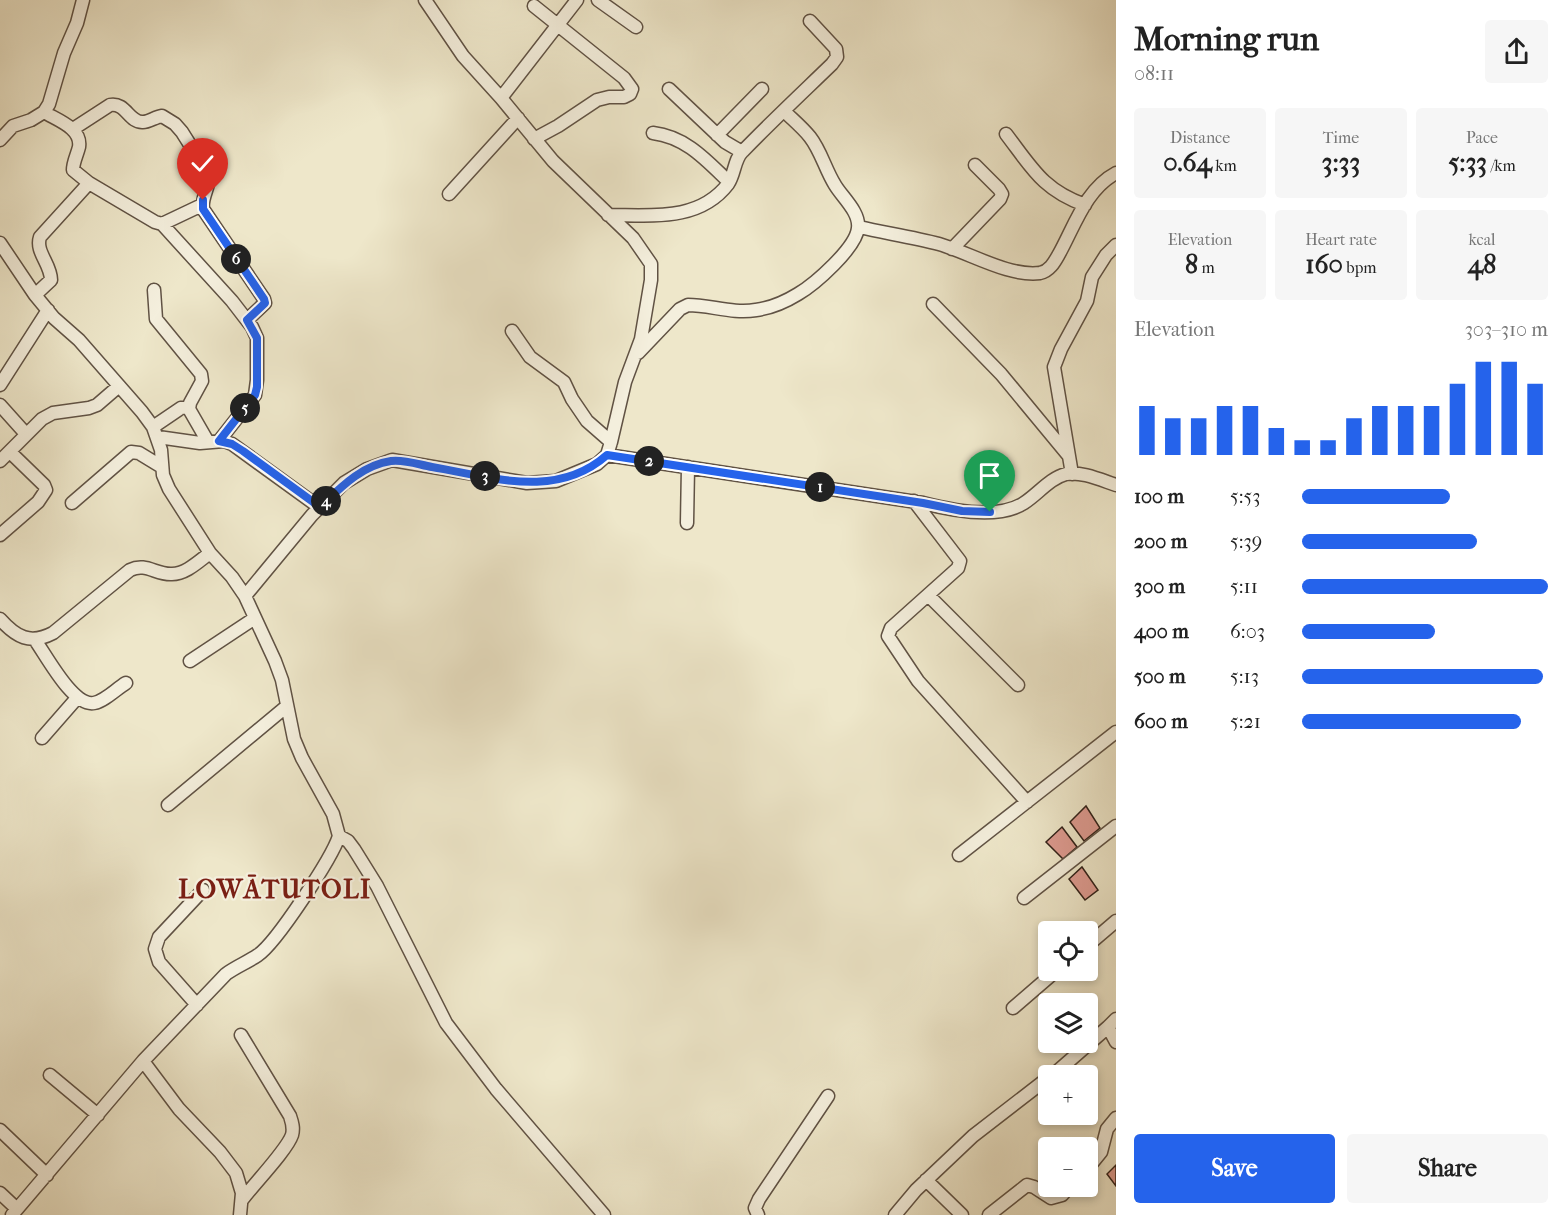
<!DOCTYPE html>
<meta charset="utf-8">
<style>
body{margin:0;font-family:"IM FELL French Canon",serif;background:#f6f6f6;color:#222;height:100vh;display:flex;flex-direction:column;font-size:22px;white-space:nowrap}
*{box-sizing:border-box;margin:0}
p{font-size:20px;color:#767676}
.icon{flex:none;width:33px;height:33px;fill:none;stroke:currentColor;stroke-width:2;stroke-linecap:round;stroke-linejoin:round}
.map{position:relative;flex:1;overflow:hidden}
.details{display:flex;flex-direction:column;background:#fff;width:450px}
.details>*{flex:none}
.controls{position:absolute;left:1038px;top:921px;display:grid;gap:12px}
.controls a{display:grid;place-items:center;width:60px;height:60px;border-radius:6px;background:#fff;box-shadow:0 3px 9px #0003;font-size:30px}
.pin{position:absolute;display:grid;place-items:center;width:51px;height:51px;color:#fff;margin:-62px -26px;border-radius:50% 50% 50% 0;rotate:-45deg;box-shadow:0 0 6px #0007}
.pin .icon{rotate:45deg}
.km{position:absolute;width:30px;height:30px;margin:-15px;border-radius:50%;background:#222;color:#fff;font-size:16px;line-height:30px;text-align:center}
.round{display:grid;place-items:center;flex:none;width:63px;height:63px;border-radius:6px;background:#f6f6f6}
.summary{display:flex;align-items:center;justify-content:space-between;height:102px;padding:0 18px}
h1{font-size:33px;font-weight:800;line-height:45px}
.figures{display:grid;grid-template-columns:repeat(3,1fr);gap:9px;height:102px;padding:6px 18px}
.figures div{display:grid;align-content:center;border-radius:6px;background:#f6f6f6;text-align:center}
.figures b{font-size:26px;font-weight:800}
.figures small{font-size:16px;font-weight:400}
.figures p{font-size:16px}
.chart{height:168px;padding:12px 18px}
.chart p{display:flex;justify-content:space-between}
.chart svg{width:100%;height:108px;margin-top:6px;stroke:#2563eb;stroke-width:6}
.action{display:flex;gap:12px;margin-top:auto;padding:12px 18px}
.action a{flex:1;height:69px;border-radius:6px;background:#2563eb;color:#fff;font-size:24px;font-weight:800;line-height:69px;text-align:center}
.action a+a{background:#f6f6f6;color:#222}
ul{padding:0 18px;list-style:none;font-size:20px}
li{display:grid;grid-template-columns:96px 72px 1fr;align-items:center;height:45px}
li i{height:15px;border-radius:8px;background:#2563eb}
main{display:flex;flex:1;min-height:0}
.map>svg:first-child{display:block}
</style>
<main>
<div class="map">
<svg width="1116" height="1215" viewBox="0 0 1116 1215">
<rect width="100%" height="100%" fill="#eee7ca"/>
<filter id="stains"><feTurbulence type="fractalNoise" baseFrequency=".00333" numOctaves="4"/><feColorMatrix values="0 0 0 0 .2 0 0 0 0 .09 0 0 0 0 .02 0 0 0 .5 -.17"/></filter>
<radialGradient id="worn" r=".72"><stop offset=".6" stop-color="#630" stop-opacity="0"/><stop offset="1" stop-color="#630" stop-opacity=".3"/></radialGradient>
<path fill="#de9b91" stroke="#302018" stroke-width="1.5" d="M 1086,806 L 1100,828 L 1084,841 L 1070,822 Z
M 1062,827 L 1077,847 L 1063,859 L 1046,842 Z
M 1082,867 L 1098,890 L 1085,900 L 1069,879 Z
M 1116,1165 L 1116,1186 L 1107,1174 Z"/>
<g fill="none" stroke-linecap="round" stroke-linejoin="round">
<defs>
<path id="minor" d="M 598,0 L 636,27
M 534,6 L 624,78 L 632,89 L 630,94 L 624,97 L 609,97 L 597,100 L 558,126 L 534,139
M 669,89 L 725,142 L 742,152
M 501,98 L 577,0
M 73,129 L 110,105 C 126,102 129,123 143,122 C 149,122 155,117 162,116 L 175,124 L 182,132 L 209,175 C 210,187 201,197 203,209 L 264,299 L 265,303 L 247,320
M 653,133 C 686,137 706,160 729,182
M 1006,134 C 1032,168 1043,190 1085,205
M 717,135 L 762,89
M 0,140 L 13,126 L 31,120 L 44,112 L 49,104 L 64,53 L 77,23 L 83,0
M 89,183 L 155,222 L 162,224 L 202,205
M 449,194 L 518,118
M 608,215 C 650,215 699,222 728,184 C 735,174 734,159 743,151 C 772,121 802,93 832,64 L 837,57 L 836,49 L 810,21
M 162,224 L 232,301 L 252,327 L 257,338 L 257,380 L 255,395 L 219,441
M 859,227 C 885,233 913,237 939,244 C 970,253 1009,277 1040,273 C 1050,271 1055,261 1059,254 C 1075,225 1086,189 1116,173
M 0,243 L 35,295 L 54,318 L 79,340 L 142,412 L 153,427 L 161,450 L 163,475 L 169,489 L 210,553 L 232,577 L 245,596 L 275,661 L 282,680 L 294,739 L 302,758 L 333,814 L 339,836 C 332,858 276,943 258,955 C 248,962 237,966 226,974 L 143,1061 L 12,1215
M 952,249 L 1000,199 L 1002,194 L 999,189 L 975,165
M 154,290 L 156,319 L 201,374 L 202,381 L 190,403 L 189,409 L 208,442
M 35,295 L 51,280 C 51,264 35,252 40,237 L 89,183 L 73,170 C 73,162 77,155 79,147 C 82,128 57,120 44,112
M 933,304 L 1001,374 L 1068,455
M 512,331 L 530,357 L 564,382 L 572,399 L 587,421 L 611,442
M 638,353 L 680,309 L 688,305 C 710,305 733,314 756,310 C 771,308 785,302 798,294 C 815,284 856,248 858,228 C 860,212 842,197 835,185 C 825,169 821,151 810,137 C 802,127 792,119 784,111
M 0,385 L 48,310
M 0,405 L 26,434
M 153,427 L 181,408 L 189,407
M 158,437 L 200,443 L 224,441 L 232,444 L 319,507
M 607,455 L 923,503 C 950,510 998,520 1024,503 C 1038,494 1050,478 1066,474 C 1081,471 1101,480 1116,485
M 0,461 L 42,419 L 53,413 L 89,408 L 97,405 L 119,386
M 1072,474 L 1054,367 L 1061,349 L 1087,301 L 1092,277 L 1106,255 L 1116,245
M 914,501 L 960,561 L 958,568 L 891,628 L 888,636 L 918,681 L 1027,802
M 72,503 L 131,452 L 139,453 L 162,467
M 687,523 L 688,467
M 0,535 L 38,502 L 46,490 L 44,485 L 10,452
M 928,595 L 1018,685
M 245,596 L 312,515 L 344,483 L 367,469 L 392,460 L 527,483 L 556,481 L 597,464 L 607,455 L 611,442 L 625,382 L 641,339 L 651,280 L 651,264 L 633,238 L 553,161 L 501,98 L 463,56 L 425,0
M 0,619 C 16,637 30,645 53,633 L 130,570 C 146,562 156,575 172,574 C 186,574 199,561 210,553
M 35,640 C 46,655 73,707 94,703 C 105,701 116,689 126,683
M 190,661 L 255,618
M 42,738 L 77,698
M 168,805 L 287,706
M 339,836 L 348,841 L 354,849 L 377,886 L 446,1023 L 496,1089 L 604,1215
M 959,855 L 1116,732
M 1024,898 L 1116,826
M 1088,945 L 1116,921
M 197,1005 L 159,962 L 155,949 L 159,937 L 203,890
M 1013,1008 L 1057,970
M 1116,1019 L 1108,1027 L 1116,1042
M 241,1035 L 290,1116 C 292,1122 294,1128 292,1135 C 287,1150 253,1185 242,1200
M 143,1061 L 179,1109 L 220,1152 L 236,1173 L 242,1193 L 240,1215
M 50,1075 L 98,1115
M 1052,1076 L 1108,1027
M 0,1130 L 47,1175
M 1088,1168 L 1101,1152 L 1107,1129 L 1116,1118
M 926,1180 L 962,1215
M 0,1193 L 17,1209
M 758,1215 L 755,1208 L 759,1199 L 828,1096
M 895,1215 L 916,1190 L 973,1136 L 1048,1078
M 989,1215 L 1027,1185 L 1034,1187 L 1051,1198 L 1062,1195 L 1070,1186"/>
</defs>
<use href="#minor" stroke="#605244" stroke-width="15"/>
<use href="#minor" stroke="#f4efdd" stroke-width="12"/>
</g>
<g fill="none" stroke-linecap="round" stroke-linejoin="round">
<defs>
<path id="route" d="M 203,200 L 203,209 L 264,299 L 265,303 L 247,320 L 257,338 L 257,387 L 255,395 L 219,441 L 232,444 L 243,451 L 320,507 C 340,488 362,465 391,461 C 404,459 420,465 432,467 C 492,477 556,500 607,455 L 923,503 L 962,511 L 990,512"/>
</defs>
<use href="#route" stroke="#fff" stroke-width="12"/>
<use href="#route" stroke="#2563eb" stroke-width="8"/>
</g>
<g text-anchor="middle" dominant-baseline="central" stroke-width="4.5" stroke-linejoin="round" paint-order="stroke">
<g font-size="26" font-weight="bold" letter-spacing="1.5" fill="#7a1f14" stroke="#f4efdd">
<text x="275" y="889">LOWĀTUTOLI</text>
</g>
</g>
<rect width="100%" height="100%" filter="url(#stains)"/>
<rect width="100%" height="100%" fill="url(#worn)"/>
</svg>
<div class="controls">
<a><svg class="icon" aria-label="locate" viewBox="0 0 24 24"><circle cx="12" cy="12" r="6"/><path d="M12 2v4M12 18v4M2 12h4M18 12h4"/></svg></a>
<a><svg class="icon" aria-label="layers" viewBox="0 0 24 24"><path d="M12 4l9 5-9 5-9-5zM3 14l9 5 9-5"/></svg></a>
<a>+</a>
<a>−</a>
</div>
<div class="pin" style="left:990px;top:512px;background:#1e9e55"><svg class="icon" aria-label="arrive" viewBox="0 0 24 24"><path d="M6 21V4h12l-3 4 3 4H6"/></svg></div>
<div class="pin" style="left:203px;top:200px;background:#d93025"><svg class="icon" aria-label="check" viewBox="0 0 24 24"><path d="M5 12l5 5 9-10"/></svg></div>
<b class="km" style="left:820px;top:487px">1</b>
<b class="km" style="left:649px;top:461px">2</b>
<b class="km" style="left:485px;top:476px">3</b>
<b class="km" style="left:326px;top:501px">4</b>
<b class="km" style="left:245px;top:408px">5</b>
<b class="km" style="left:236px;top:259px">6</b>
</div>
<section class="details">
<div class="summary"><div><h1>Morning run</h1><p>08:11</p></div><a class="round"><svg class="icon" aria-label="share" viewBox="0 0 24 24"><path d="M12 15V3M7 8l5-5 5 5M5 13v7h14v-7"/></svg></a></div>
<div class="figures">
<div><p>Distance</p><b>0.64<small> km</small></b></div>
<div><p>Time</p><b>3:33</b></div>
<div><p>Pace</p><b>5:33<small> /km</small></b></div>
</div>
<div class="figures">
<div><p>Elevation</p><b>8<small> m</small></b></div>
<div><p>Heart rate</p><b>160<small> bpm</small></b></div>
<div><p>kcal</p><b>48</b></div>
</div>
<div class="chart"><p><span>Elevation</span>303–310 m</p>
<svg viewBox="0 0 160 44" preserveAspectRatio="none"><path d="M5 44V24M15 44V29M25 44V29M35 44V24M45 44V24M55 44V33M65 44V38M75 44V38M85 44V29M95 44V24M105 44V24M115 44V24M125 44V15M135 44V6M145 44V6M155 44V15"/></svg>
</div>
<ul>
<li><b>100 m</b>5:53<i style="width:60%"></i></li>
<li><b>200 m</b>5:39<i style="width:71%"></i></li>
<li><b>300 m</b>5:11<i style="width:100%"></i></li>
<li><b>400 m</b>6:03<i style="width:54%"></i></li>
<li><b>500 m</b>5:13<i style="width:98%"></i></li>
<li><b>600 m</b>5:21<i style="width:89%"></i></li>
</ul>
<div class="action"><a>Save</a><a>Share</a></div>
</section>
</main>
